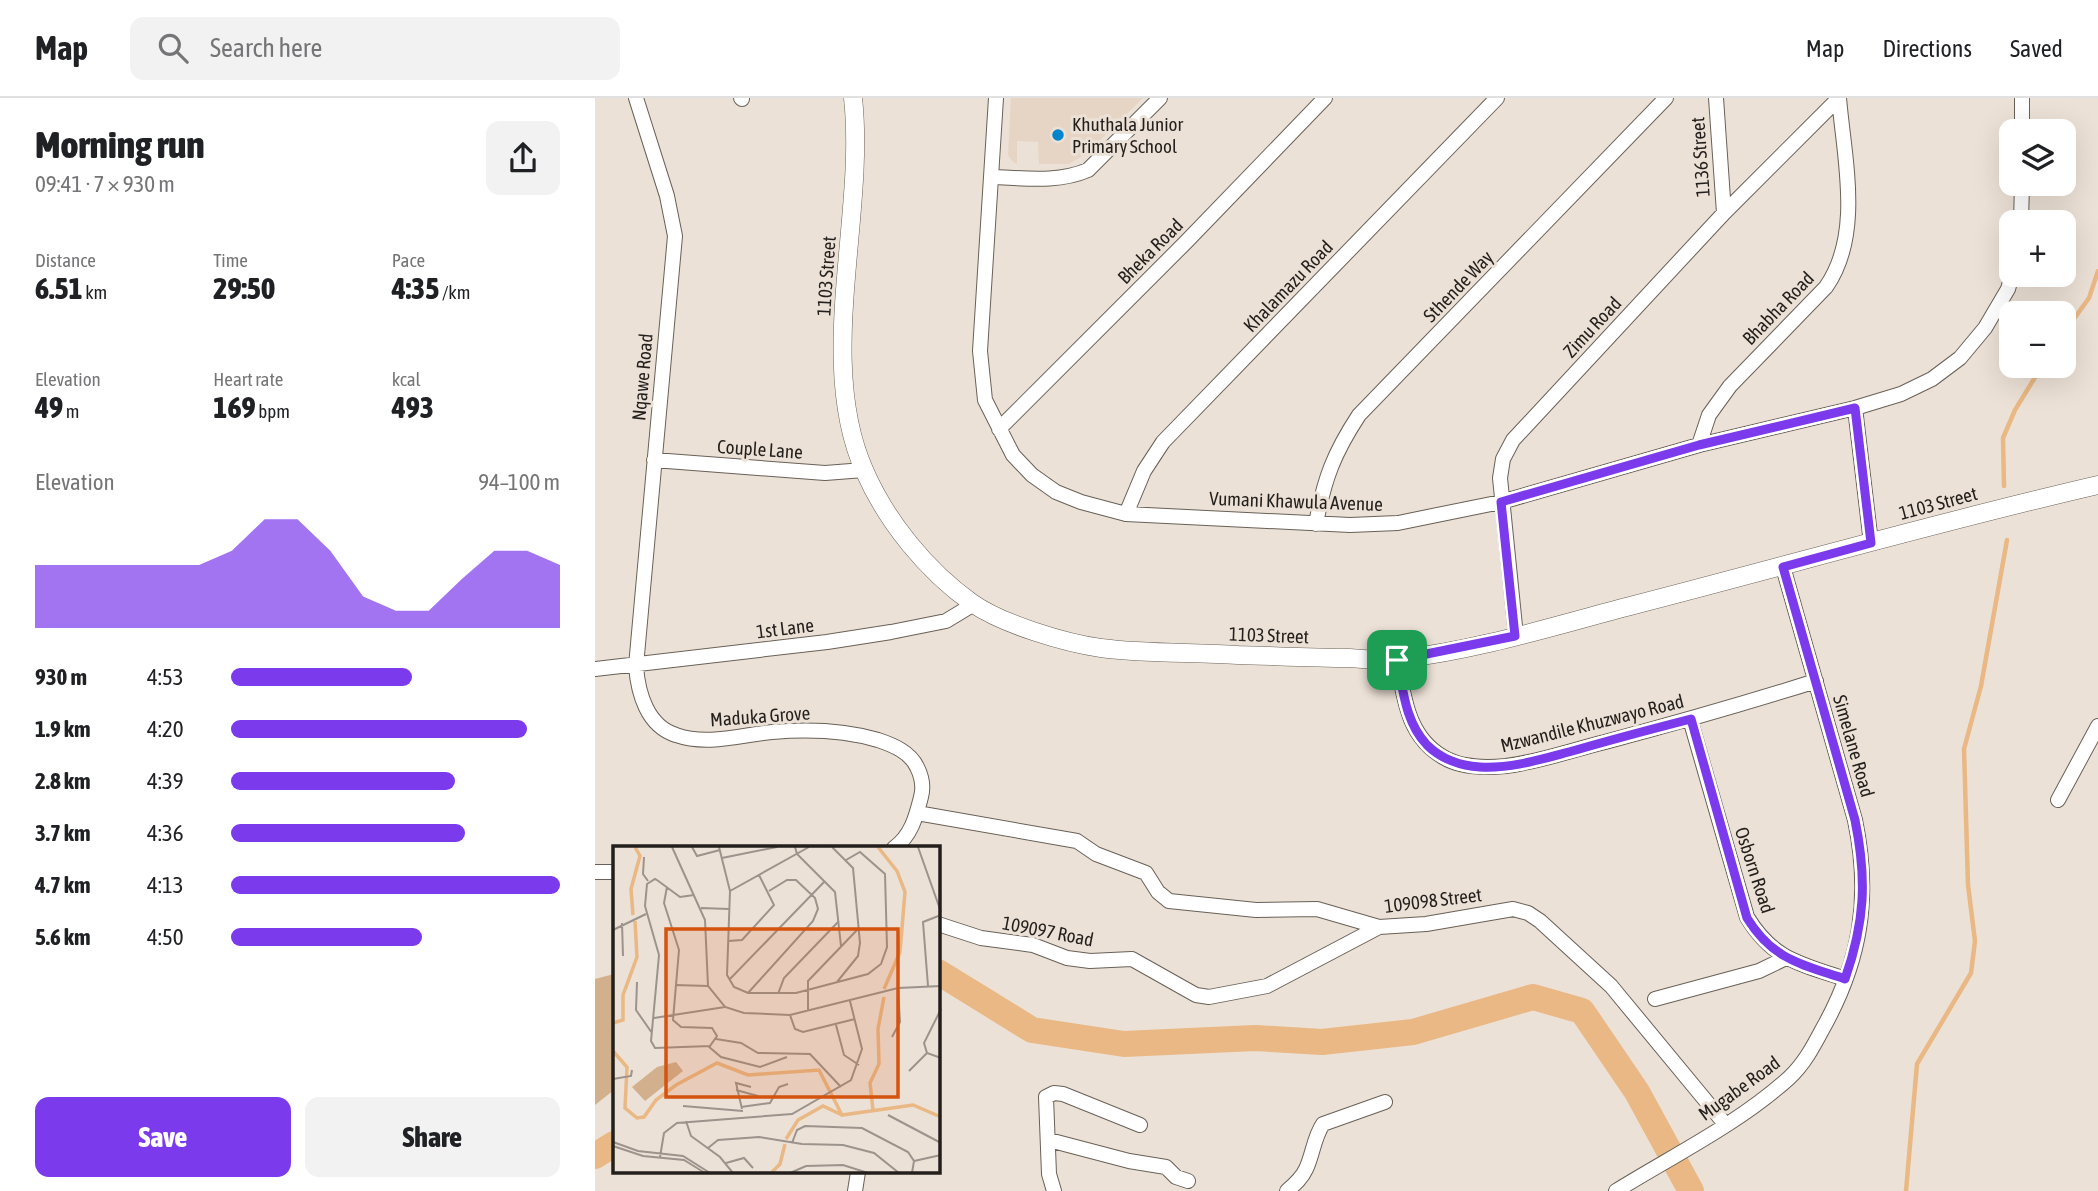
<!DOCTYPE html>
<meta charset="utf-8">
<style>
body{margin:0;font-family:"Asap Condensed",sans-serif;background:#f2f2f2;color:#202124;height:100vh;display:flex;flex-direction:column;font-size:26px;white-space:nowrap}
*{box-sizing:border-box;margin:0}
p{font-size:23px;color:#757577}
.icon{flex:none;width:38px;height:38px;fill:none;stroke:currentColor;stroke-width:2;stroke-linecap:round;stroke-linejoin:round}
.map{position:relative;flex:1;overflow:hidden}
.sheet{display:flex;flex-direction:column;background:#fff;width:595px}
.sheet>*{flex:none}
.buttons{position:absolute;left:1404px;top:21px;display:grid;gap:14px}
.buttons a{display:grid;place-items:center;width:77px;height:77px;border-radius:14px;background:#fff;box-shadow:0 7px 28px #0002;font-size:35px}
.pin{position:absolute;display:grid;place-items:center;width:60px;height:60px;color:#fff;margin:-30px;border-radius:14px;box-shadow:0 4px 10px #0006}
.round{display:grid;place-items:center;flex:none;width:74px;height:74px;border-radius:14px;background:#f2f2f2}
.overview{display:flex;align-items:center;justify-content:space-between;height:119px;padding:0 35px}
h1{font-size:38px;font-weight:800;line-height:52px}
.metrics{display:grid;grid-template-columns:repeat(3,1fr);gap:10px;height:119px;padding:7px 35px}
.metrics div{display:grid;align-content:center}
.metrics b{font-size:30px;font-weight:800}
.metrics small{font-size:19px;font-weight:400}
.metrics p{font-size:19px}
.chart{height:196px;padding:14px 35px}
.chart p{display:flex;justify-content:space-between}
.chart svg{width:100%;height:126px;margin-top:7px;fill:#7c3aed;opacity:.7}
.primary-button{display:flex;gap:14px;margin-top:auto;padding:14px 35px}
.primary-button a{flex:1;height:80px;border-radius:14px;background:#7c3aed;color:#fff;font-size:28px;font-weight:800;line-height:80px;text-align:center}
.primary-button a+a{background:#f2f2f2;color:#202124}
ul{padding:0 35px;list-style:none;font-size:23px}
li{display:grid;grid-template-columns:112px 84px 1fr;align-items:center;height:52px}
li i{height:18px;border-radius:9px;background:#7c3aed}
header{display:flex;align-items:center;gap:42px;box-sizing:border-box;height:98px;padding:0 35px;background:#fff;border-bottom:2px solid #e0e0e0}
header strong{font-size:33px}
nav{display:flex;gap:38px;margin-inline-start:auto;font-size:24px}
.search{width:490px;height:63px;background:#f2f2f2;display:flex;align-items:center;gap:18px;box-sizing:border-box;padding:0 24px;border-radius:14px;color:#757577;font-size:26px}
main{display:flex;flex:1;min-height:0}
.map>svg:first-child{display:block}
</style>
<header>
<strong>Map</strong>
<div class="search"><svg class="icon" aria-label="search" viewBox="0 0 24 24"><circle cx="10" cy="10" r="6"/><path d="M15 15l6 6"/></svg>Search here</div>
<nav><a>Map</a><a>Directions</a><a>Saved</a></nav>
</header>
<main>
<section class="sheet">
<div class="overview"><div><h1>Morning run</h1><p>09:41 · 7 × 930 m</p></div><a class="round"><svg class="icon" aria-label="share" viewBox="0 0 24 24"><path d="M12 15V3M7 8l5-5 5 5M5 13v7h14v-7"/></svg></a></div>
<div class="metrics">
<div><p>Distance</p><b>6.51<small> km</small></b></div>
<div><p>Time</p><b>29:50</b></div>
<div><p>Pace</p><b>4:35<small> /km</small></b></div>
</div>
<div class="metrics">
<div><p>Elevation</p><b>49<small> m</small></b></div>
<div><p>Heart rate</p><b>169<small> bpm</small></b></div>
<div><p>kcal</p><b>493</b></div>
</div>
<div class="chart"><p><span>Elevation</span>94–100 m</p>
<svg viewBox="0 0 160 44" preserveAspectRatio="none"><path d="M0 44V22L10 22L20 22L30 22L40 22L50 22L60 17L70 6L80 6L90 17L100 33L110 38L120 38L130 27L140 17L150 17L160 22V44z"/></svg>
</div>
<ul>
<li><b>930 m</b>4:53<i style="width:55%"></i></li>
<li><b>1.9 km</b>4:20<i style="width:90%"></i></li>
<li><b>2.8 km</b>4:39<i style="width:68%"></i></li>
<li><b>3.7 km</b>4:36<i style="width:71%"></i></li>
<li><b>4.7 km</b>4:13<i style="width:100%"></i></li>
<li><b>5.6 km</b>4:50<i style="width:58%"></i></li>
</ul>
<div class="primary-button"><a>Save</a><a>Share</a></div>
</section>
<div class="map">
<svg width="1503" height="1093" viewBox="0 0 1503 1093">
<rect width="100%" height="100%" fill="#ece1d6"/>
<path fill="#e6d5c5" d="M 416,0 L 548,0 L 491,56 L 474,66 L 444,66 L 443,44 L 422,43 L 422,66 L 418,64 L 413,57 Z"/>
<path fill="#d2b08d" d="M 19,876 L 19,992 L 0,1007 L 0,881 Z"/>
<g fill="none" stroke-linecap="round" stroke-linejoin="round">
<path stroke="#e9b884" stroke-width="4.5" d="M 1468,236 L 1494,200 L 1503,173
M 1409,388 L 1408,340 L 1420,312 L 1447,268
M 1311,1093 L 1322,966 L 1376,875 L 1380,843 L 1373,787 L 1369,651 L 1386,588 L 1412,442"/>
<path stroke="#e9b884" stroke-width="26" d="M 343,874 L 437,932 L 529,946 L 660,940 L 727,944 L 818,934 L 938,899 L 987,913 L 1042,994 L 1096,1093
M 0,1058 L 19,1046"/>
<defs>
<path id="minor" d="M 41,0 L 72,98 L 80,138 L 41,568 C 43,595 52,628 81,637 C 112,648 146,637 177,634 C 212,631 249,632 283,642 C 298,647 315,654 322,669 C 327,679 329,688 326,699 C 321,719 316,738 299,750
M 146,0 L 147,1
M 401,0 L 385,253 L 390,302 L 418,357 L 437,377 L 461,394 L 486,404 L 531,416 L 755,427 L 803,425 L 906,404 L 1104,347 L 1260,310 L 1306,296 L 1337,281 L 1365,260 L 1390,230 L 1413,191 L 1417,177
M 1121,0 L 1129,115
M 1427,0 L 1427,33
M 397,79 C 429,80 463,85 493,72 L 565,0
M 1426,124 L 1427,86
M 1260,310 L 1276,445
M 404,331 L 591,144 L 730,0
M 1104,347 L 1114,317 L 1135,288 L 1231,189 C 1268,136 1249,60 1244,0
M 59,362 L 230,375 L 269,372
M 531,416 L 549,373 L 568,344 L 902,0
M 721,426 C 729,381 739,355 764,317 L 1071,0
M 921,538 L 905,380 L 908,361 L 918,342 L 1129,115 L 1244,0
M 802,562 C 809,599 812,638 848,659 C 866,670 890,670 911,668 C 944,664 977,652 1010,644 C 1081,625 1151,605 1221,583
M 0,571 L 232,544 L 296,534 L 351,523 L 379,506
M 1095,621 L 1152,819 C 1178,862 1206,866 1250,881
M 1463,702 L 1503,628
M 322,715 L 482,743 L 501,756 L 551,775 L 563,794 L 574,803 L 661,812 L 722,811 L 784,829 L 831,826 L 918,811 L 933,815 L 945,823 L 1016,888 L 1130,1026
M 0,774 L 19,774
M 343,826 L 386,840 L 438,847 L 472,860 L 495,863 L 537,861 L 601,897 L 614,899 L 672,888 L 784,829
M 1060,901 L 1164,873 L 1191,860
M 454,1042 L 534,1063 L 571,1069 L 581,1079 L 593,1083
M 260,1093 L 263,1074
M 459,1093 L 454,1076 L 451,999 L 459,995 L 468,996 L 545,1027
M 692,1093 C 700,1086 707,1080 711,1071 C 718,1056 719,1039 728,1026 L 790,1004
M 1021,1093 C 1079,1057 1143,1026 1194,980 C 1209,966 1218,949 1227,932 C 1266,863 1276,799 1260,722 L 1188,469"/>
<path id="tertiary" d="M 258,0 C 271,118 220,264 270,374 C 292,424 332,473 377,505 C 407,526 470,545 506,550 C 551,556 598,554 643,557 C 680,558 717,560 754,560 C 771,561 789,563 805,561 C 884,552 962,527 1039,507 C 1194,467 1347,423 1503,387"/>
</defs>
<use href="#minor" stroke="#696057" stroke-width="16"/>
<use href="#tertiary" stroke="#696057" stroke-width="19"/>
<use href="#minor" stroke="#fff" stroke-width="14"/>
<use href="#tertiary" stroke="#fff" stroke-width="18"/>
</g>
<g fill="none" stroke-linecap="round" stroke-linejoin="round">
<defs>
<path id="route" d="M 1260,310 L 1276,445 L 1188,469 L 1260,722 C 1272,781 1270,824 1250,881 C 1206,866 1178,862 1152,820 L 1096,621 C 1057,631 1019,641 981,652 C 950,660 917,671 885,669 C 866,668 846,661 832,647 C 810,624 808,591 802,562 L 920,538 L 906,404 L 1104,347 Z"/>
</defs>
<use href="#route" stroke="#fff" stroke-width="14"/>
<use href="#route" stroke="#7c3aed" stroke-width="9"/>
</g>
<circle fill="#0385cd" stroke="#ece1d6" stroke-width="2.5" cx="463" cy="37" r="7"/>
<g text-anchor="middle" dominant-baseline="central" stroke-width="6" stroke-linejoin="round" paint-order="stroke">
<g font-size="19" fill="#231f1c" stroke="#ece1d6" text-anchor="start">
<text x="477" y="26">Khuthala Junior<tspan x="477" dy="22">Primary School</tspan></text>
</g>
<g font-size="19" fill="#231f1c" stroke="#ece1d6">
<text transform="translate(1105 59) rotate(-94)">1136 Street</text>
<text transform="translate(555 153) rotate(-45)">Bheka Road</text>
<text transform="translate(231 178) rotate(-86)">1103 Street</text>
<text transform="translate(693 188) rotate(-46)">Khalamazu Road</text>
<text transform="translate(863 188) rotate(-46)">Sthende Way</text>
<text transform="translate(1183 210) rotate(-46)">Bhabha Road</text>
<text transform="translate(997 229) rotate(-47)">Zimu Road</text>
<text transform="translate(47 279) rotate(-85)">Nqawe Road</text>
<text transform="translate(165 351) rotate(4)">Couple Lane</text>
<text transform="translate(701 403) rotate(2)">Vumani Khawula Avenue</text>
<text transform="translate(1343 405) rotate(-15)">1103 Street</text>
<text transform="translate(190 530) rotate(-7)">1st Lane</text>
<text transform="translate(674 537) rotate(2)">1103 Street</text>
<text transform="translate(165 618) rotate(-4)">Maduka Grove</text>
<text transform="translate(997 625) rotate(-14)">Mzwandile Khuzwayo Road</text>
<text transform="translate(1259 648) rotate(74)">Simelane Road</text>
<text transform="translate(1160 772) rotate(72)">Osborn Road</text>
<text transform="translate(838 802) rotate(-7)">109098 Street</text>
<text transform="translate(453 833) rotate(11)">109097 Road</text>
<text transform="translate(1144 990) rotate(-36)">Mugabe Road</text>
</g>
</g>
<g transform="translate(18 748)">
<rect width="327" height="327" fill="#ece1d6"/>
<path d="M 63,216 L 70,225 L 32,255 L 19,241 L 44,221 Z" fill="#d2b08d"/>
<path fill="none" stroke="#e9b884" stroke-width="3.5" d="M 265,1 L 284,25 L 292,46 L 287,106 L 271,143M 20,69 L 18,43 L 27,10 L 22,1M 0,177 L 10,174 L 10,149 L 24,111 L 22,75M 0,205 L 14,221 L 12,262 L 24,272 L 31,271 L 43,254 L 63,239 L 104,217 L 135,229 L 206,224 L 229,269 L 300,259 L 328,271M 260,264 L 257,237 L 266,218 L 265,183 L 271,151M 173,293 L 185,274 L 210,260 L 229,269M 158,327 L 167,318 L 172,298"/>
<path fill="none" stroke="#9c938c" stroke-width="2" d="M 59,1 L 92,74 L 95,140 L 112,161 L 131,167 L 177,169 L 285,142 L 328,140M 79,1 L 84,10 L 107,4M 106,1 L 117,45 L 114,129 L 121,141 L 135,147 L 183,147 L 255,128 L 268,118 L 274,101 L 272,28 L 247,6 L 233,14M 182,1 L 184,8 L 222,46 L 228,100M 219,1 L 240,22 L 247,97 L 245,110 L 224,136M 305,1 L 328,66M 31,11 L 30,28 L 35,35M 109,12 L 164,1M 54,41 L 51,57 L 66,104 L 60,174 L 68,181 L 99,182 L 104,190 L 97,200 L 42,202 L 38,195 L 46,109 L 32,60 L 34,38 L 42,33 L 44,34 L 67,51 L 81,49M 117,45 L 196,1M 88,62 L 116,63M 9,77 L 10,110M 0,84 L 33,68M 115,95 L 129,94 L 161,59 L 146,29M 116,134 L 212,35M 24,136 L 23,164 L 39,187M 62,139 L 95,140M 315,140 L 310,76 L 328,69M 135,147 L 200,75 L 205,63 L 202,52 L 183,34 L 174,34 L 156,45M 165,148 L 171,132 L 226,75M 328,163 L 311,197 L 314,207 L 328,212M 195,166 L 195,135 L 245,83M 177,169 L 182,183 L 190,186 L 242,173M 41,172 L 112,161M 223,179 L 231,209 L 246,219M 279,191 L 287,176 L 285,142M 103,193 L 128,197 L 145,207 L 197,208 L 228,241M 95,200 L 108,211 L 147,221 L 174,211M 296,225 L 314,207M 0,233 L 18,230 L 19,224M 123,244 L 145,250M 70,260 L 130,265M 128,261 L 157,257 L 166,241 L 175,238M 129,263 L 123,237 L 138,241M 275,269 L 328,297M 73,275 L 78,290 L 107,311 L 120,327M 0,296 L 25,305 L 70,310 L 97,327M 179,297 L 184,284 L 192,280 L 249,282 L 295,306 L 301,315 L 299,327M 0,300 L 30,310 L 71,314 L 92,327M 95,302 L 105,294 L 146,291 L 189,298 L 230,299 L 261,307 L 286,327M 47,311 L 51,287 L 64,277 L 179,268 L 238,234 L 249,203 L 237,155M 301,315 L 328,309M 113,317 L 131,312 L 140,322M 177,327 L 193,320 L 230,319 L 255,327"/>
<path fill="#d4530e" fill-opacity="0.15" stroke="#d4530e" stroke-width="3.5" d="M 53,83 L 285,83 L 285,251 L 53,251 Z"/>
<rect width="327" height="327" fill="none" stroke="#231f1c" stroke-width="3.5"/>
</g>
</svg>
<div class="buttons">
<a><svg class="icon" aria-label="layers" viewBox="0 0 24 24"><path d="M12 4l9 5-9 5-9-5zM3 14l9 5 9-5"/></svg></a>
<a>+</a>
<a>−</a>
</div>
<div class="pin" style="left:802px;top:562px;background:#1e9e55"><svg class="icon" aria-label="arrive" viewBox="0 0 24 24"><path d="M6 21V4h12l-3 4 3 4H6"/></svg></div>
</div>
</main>
